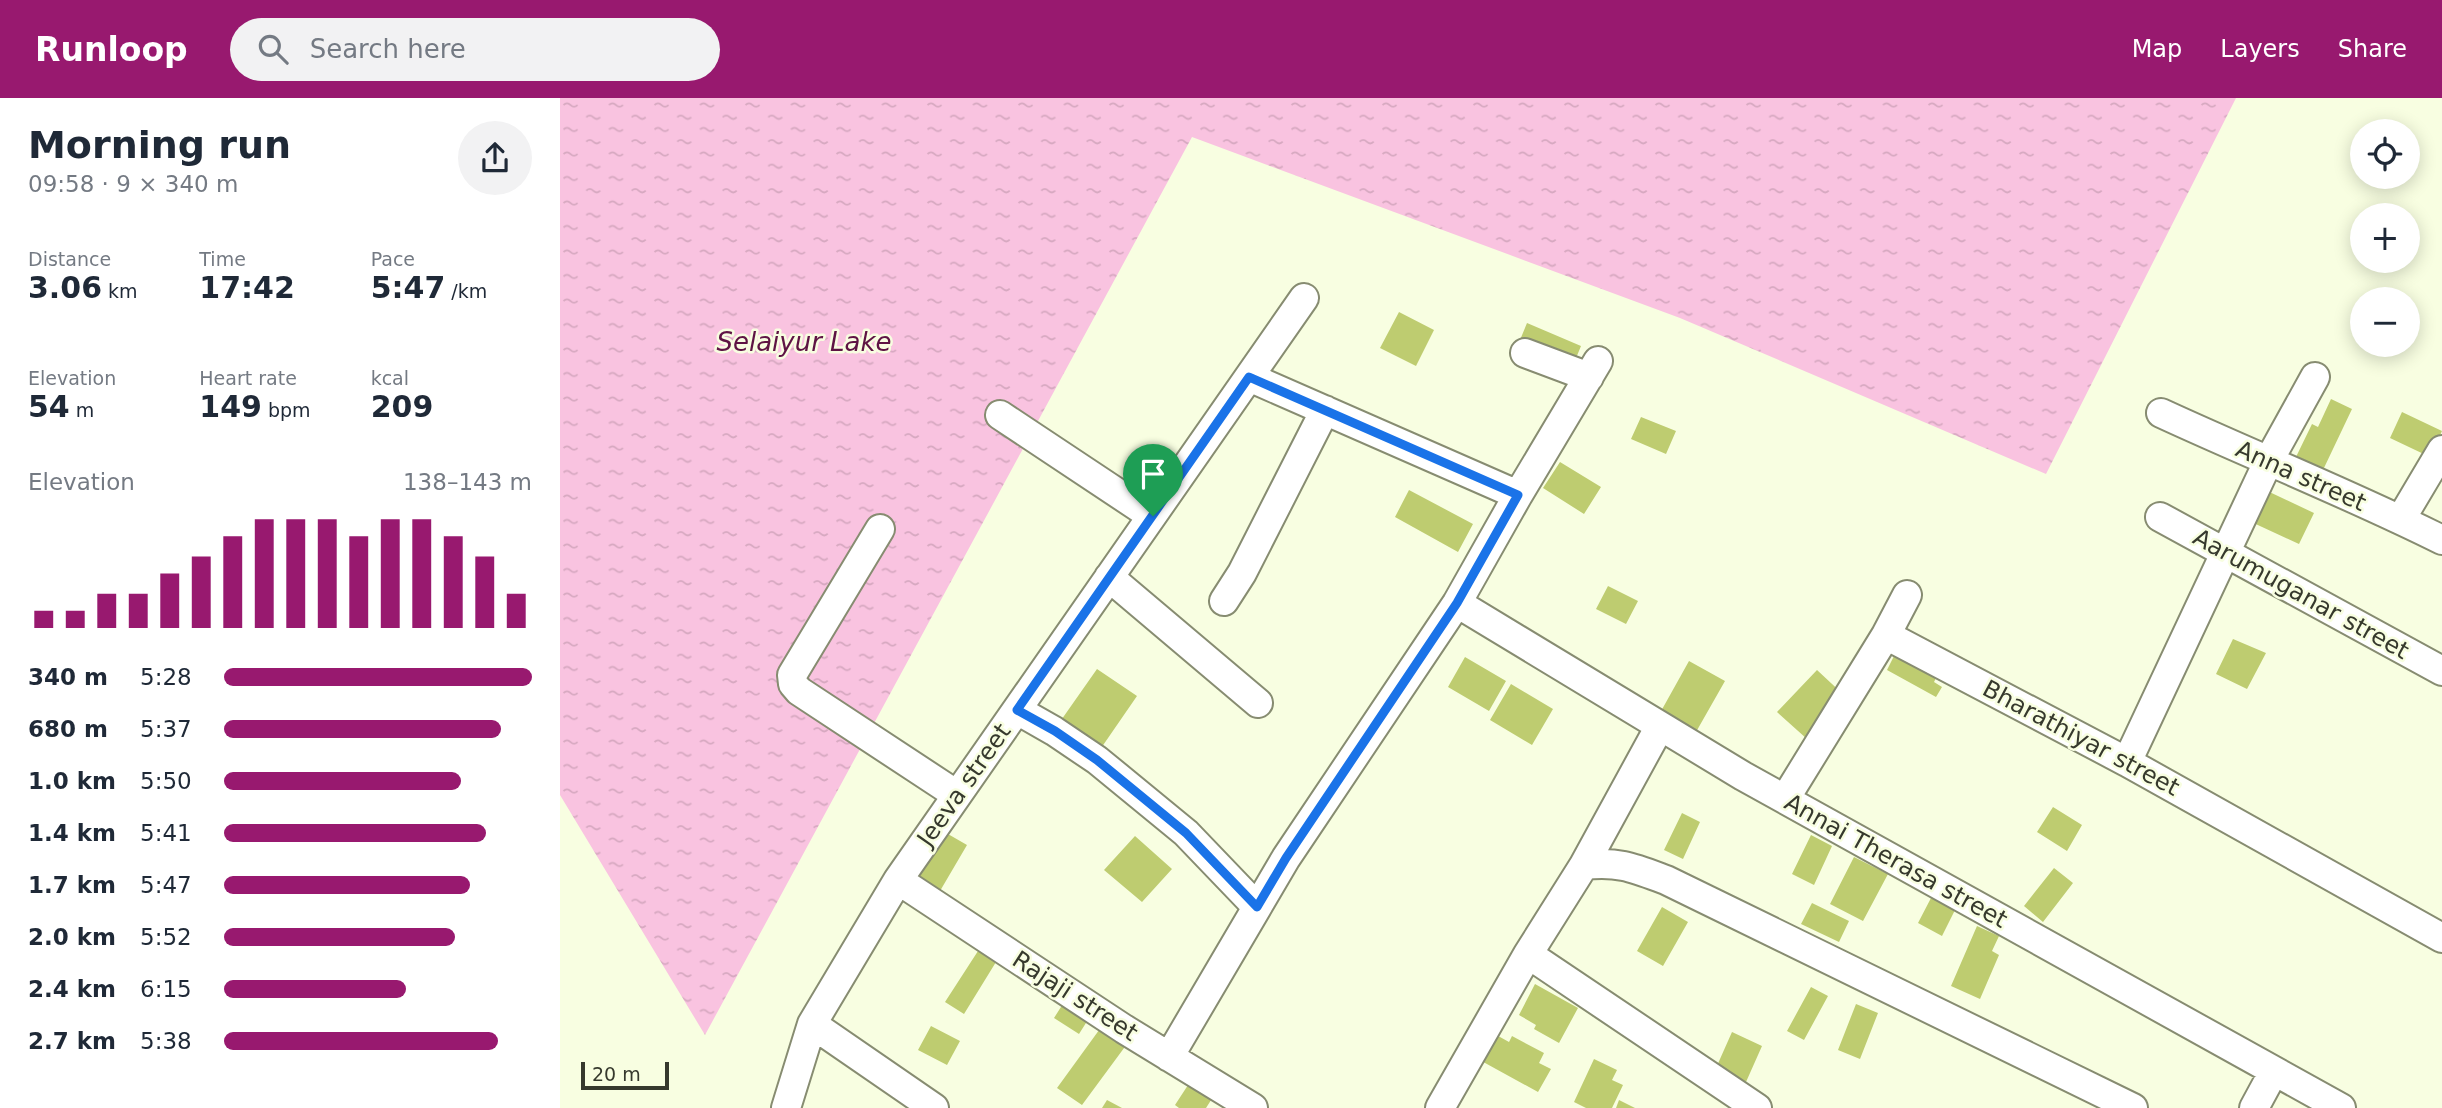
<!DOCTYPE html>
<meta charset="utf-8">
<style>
body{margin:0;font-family:"DejaVu Sans",sans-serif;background:#f2f2f3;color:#1f2937;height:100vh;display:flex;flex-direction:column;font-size:26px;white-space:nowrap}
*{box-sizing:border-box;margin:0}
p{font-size:23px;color:#747a83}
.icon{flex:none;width:38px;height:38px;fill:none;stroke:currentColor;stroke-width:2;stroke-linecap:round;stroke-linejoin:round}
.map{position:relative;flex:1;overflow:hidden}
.panel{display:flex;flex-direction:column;background:#fff;width:560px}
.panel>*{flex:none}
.controls{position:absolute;left:1790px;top:21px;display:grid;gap:14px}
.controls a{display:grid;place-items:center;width:70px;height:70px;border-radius:50%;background:#fff;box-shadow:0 4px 18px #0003;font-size:35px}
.scale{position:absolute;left:21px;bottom:18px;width:88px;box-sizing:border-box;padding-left:7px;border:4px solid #36392d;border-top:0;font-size:19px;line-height:24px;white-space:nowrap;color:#36392d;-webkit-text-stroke:5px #f8fee1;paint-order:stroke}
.pin{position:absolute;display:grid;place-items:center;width:60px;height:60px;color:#fff;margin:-72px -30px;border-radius:50% 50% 50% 0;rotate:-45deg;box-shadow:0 0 7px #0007}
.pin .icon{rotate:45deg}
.round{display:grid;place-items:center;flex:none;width:74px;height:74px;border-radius:37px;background:#f2f2f3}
.head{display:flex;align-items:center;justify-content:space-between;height:119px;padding:0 28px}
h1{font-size:38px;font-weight:700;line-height:52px}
.stats{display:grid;grid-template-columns:repeat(3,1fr);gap:10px;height:119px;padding:7px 28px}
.stats div{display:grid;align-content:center}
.stats b{font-size:30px;font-weight:700}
.stats small{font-size:19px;font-weight:400}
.stats p{font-size:19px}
.chart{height:196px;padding:14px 28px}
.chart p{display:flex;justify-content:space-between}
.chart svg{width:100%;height:126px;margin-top:7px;stroke:#98196f;stroke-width:6}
ul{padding:0 28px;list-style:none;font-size:23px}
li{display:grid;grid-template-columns:112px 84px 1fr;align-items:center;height:52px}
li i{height:18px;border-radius:9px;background:#98196f}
header{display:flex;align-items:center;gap:42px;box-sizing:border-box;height:98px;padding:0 35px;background:#98196f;color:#fff}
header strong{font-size:33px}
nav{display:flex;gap:38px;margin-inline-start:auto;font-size:24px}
.search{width:490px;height:63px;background:#f2f2f3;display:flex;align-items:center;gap:18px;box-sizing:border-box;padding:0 24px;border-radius:38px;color:#747a83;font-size:26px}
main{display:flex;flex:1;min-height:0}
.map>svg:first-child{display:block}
</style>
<header>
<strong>Runloop</strong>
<div class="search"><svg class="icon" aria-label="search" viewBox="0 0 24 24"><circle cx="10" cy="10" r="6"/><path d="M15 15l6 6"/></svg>Search here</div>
<nav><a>Map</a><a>Layers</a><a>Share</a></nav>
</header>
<main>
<section class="panel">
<div class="head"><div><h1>Morning run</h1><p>09:58 · 9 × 340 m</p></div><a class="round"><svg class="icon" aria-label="share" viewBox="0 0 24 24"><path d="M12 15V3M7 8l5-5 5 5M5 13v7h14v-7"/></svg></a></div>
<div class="stats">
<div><p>Distance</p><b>3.06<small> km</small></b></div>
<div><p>Time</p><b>17:42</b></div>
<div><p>Pace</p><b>5:47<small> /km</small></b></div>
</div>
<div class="stats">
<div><p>Elevation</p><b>54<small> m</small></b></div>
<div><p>Heart rate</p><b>149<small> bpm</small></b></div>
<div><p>kcal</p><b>209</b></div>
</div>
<div class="chart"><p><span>Elevation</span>138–143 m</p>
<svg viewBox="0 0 160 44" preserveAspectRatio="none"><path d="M5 44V38M15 44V38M25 44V32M35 44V32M45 44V25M55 44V19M65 44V12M75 44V6M85 44V6M95 44V6M105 44V12M115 44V6M125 44V6M135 44V12M145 44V19M155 44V32"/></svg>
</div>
<ul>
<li><b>340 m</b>5:28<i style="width:100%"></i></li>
<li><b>680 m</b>5:37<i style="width:90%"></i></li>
<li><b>1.0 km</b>5:50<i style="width:77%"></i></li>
<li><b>1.4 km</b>5:41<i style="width:85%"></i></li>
<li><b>1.7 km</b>5:47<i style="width:80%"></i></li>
<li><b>2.0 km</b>5:52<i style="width:75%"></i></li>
<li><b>2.4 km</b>6:15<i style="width:59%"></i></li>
<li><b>2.7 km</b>5:38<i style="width:89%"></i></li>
</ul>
</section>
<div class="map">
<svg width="1882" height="1010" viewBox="0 0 1882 1010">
<defs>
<pattern id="water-ripples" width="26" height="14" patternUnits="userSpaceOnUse" patternTransform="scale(1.75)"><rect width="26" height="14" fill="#f9c3e0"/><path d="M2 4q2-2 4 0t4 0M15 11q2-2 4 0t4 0" fill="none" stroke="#d6a8c0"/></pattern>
</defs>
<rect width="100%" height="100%" fill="#f8fee1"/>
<path fill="url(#water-ripples)" d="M 0,0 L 1676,0 L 1486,376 L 1120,220 L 632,39 L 145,937 L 0,697 Z"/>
<path fill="#becc70" d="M 839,214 L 874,232 L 856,268 L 820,250 Z
M 967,225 L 1021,248 L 1014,265 L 960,242 Z
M 1771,301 L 1792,311 L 1763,372 L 1736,359 L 1752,326 L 1758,329 Z
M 1842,314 L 1882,333 L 1870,359 L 1830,340 Z
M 1081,319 L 1116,333 L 1106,356 L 1071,341 Z
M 1000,364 L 1041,389 L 1024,416 L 983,390 Z
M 1701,390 L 1754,415 L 1739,446 L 1687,422 Z
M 849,392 L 913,426 L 898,454 L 835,419 Z
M 1048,488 L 1078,503 L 1066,526 L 1036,511 Z
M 1673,541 L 1706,555 L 1687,591 L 1656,576 Z
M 1336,554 L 1378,576 L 1374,584 L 1382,589 L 1376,599 L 1327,572 Z
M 905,559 L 946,583 L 929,613 L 888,589 Z
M 1129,563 L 1165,583 L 1136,634 L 1100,615 Z
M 537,571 L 577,598 L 537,656 L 497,628 Z
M 1257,572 L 1286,599 L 1247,641 L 1217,614 Z
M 951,586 L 993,611 L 972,647 L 930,622 Z
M 1493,709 L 1522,727 L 1507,753 L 1477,734 Z
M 1122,715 L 1140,724 L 1123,761 L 1104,752 Z
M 381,732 L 407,747 L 380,793 L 354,778 Z
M 1251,737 L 1272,748 L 1254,787 L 1232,776 Z
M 575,738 L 612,771 L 582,804 L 544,772 Z
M 1294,759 L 1328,776 L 1303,823 L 1270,806 Z
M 1494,770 L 1513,785 L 1483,824 L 1464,808 Z
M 1371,800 L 1395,812 L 1382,838 L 1358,825 Z
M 1252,805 L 1289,823 L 1279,844 L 1241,826 Z
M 1102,809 L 1128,824 L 1103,868 L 1077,853 Z
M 1417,828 L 1439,838 L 1432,853 L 1439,857 L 1420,901 L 1391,888 Z
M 418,853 L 436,864 L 404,916 L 385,904 Z
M 975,886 L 1018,910 L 999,945 L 974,931 L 976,927 L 959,917 Z
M 1251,889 L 1268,898 L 1244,942 L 1227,933 Z
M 506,901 L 531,917 L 519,936 L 494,920 Z
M 1296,906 L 1318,915 L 1300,961 L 1278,952 Z
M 371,928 L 400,943 L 387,967 L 358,952 Z
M 542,928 L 567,946 L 522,1007 L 497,990 Z
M 931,934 L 949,944 L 952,938 L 984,955 L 979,965 L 991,971 L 978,994 L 916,960 Z
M 1172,934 L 1202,948 L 1186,984 L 1156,970 Z
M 1034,961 L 1057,972 L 1052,982 L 1063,987 L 1052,1010 L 1026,1010 L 1014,1004 Z
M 630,984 L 653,999 L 646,1010 L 619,1010 L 615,1007 Z
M 547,1002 L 562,1010 L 542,1010 Z
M 1059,1002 L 1075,1010 L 1056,1010 Z"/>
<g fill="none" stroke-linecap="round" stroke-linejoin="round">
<defs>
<path id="minor" d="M 965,255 L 1029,279
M 689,279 L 958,397
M 1601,315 C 1694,358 1790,396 1882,442
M 440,317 L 592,418
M 1600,419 L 1882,573
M 1841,421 L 1882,352
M 320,431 L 232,577 L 233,586 L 239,593 L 397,697
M 549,479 L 698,605
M 664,503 L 682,475 L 765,312
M 897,505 L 1183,678 L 1781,1010
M 1326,537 L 1347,497
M 457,612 L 494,633 L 537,662 L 626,735 L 697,809
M 1567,664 L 1708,364 L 1755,279
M 1225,701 L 1326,537 L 1567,664 L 1882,840
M 1024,767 L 1100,628
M 338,782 L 564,931 L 693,1010
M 968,856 L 1024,767 C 1059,763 1074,770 1106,782 L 1573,1010
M 252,926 L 374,1010
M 609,959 L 726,760 L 897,505 L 958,397 L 1038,263
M 226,1010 L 252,926 L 338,782 L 744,200
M 880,1010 L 968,856 L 1197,1010
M 1694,1010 L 1714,973"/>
</defs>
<use href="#minor" stroke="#878c71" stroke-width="32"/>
<use href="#minor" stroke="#fff" stroke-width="28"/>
</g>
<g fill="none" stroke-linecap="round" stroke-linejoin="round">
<defs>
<path id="route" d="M 689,279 L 958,397 L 897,505 L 726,760 L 697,809 L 626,735 L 537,662 L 495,633 L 457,612 Z"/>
</defs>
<use href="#route" stroke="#fff" stroke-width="14"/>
<use href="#route" stroke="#1a73e8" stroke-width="9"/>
</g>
<g text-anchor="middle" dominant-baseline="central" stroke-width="5" stroke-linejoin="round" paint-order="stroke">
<g font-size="24" fill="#36392d" stroke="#f8fee1">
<text transform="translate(1741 378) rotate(24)">Anna street</text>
<text transform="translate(1741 496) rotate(29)">Aarumuganar street</text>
<text transform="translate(1521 640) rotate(28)">Bharathiyar street</text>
<text transform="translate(404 687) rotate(-55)">Jeeva street</text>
<text transform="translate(1336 763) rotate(29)">Annai Therasa street</text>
<text transform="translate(515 898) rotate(33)">Rajaji street</text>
</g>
<g font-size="26" font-style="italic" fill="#5e1344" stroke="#f8fee1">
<text x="244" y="244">Selaiyur Lake</text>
</g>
</g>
</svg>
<div class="controls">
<a><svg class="icon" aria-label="locate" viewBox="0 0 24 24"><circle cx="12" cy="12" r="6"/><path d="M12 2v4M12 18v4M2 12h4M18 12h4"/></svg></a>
<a>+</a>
<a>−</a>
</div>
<div class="scale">20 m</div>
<div class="pin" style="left:593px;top:418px;background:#1e9e55"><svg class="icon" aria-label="arrive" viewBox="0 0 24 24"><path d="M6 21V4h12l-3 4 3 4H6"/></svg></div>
</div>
</main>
